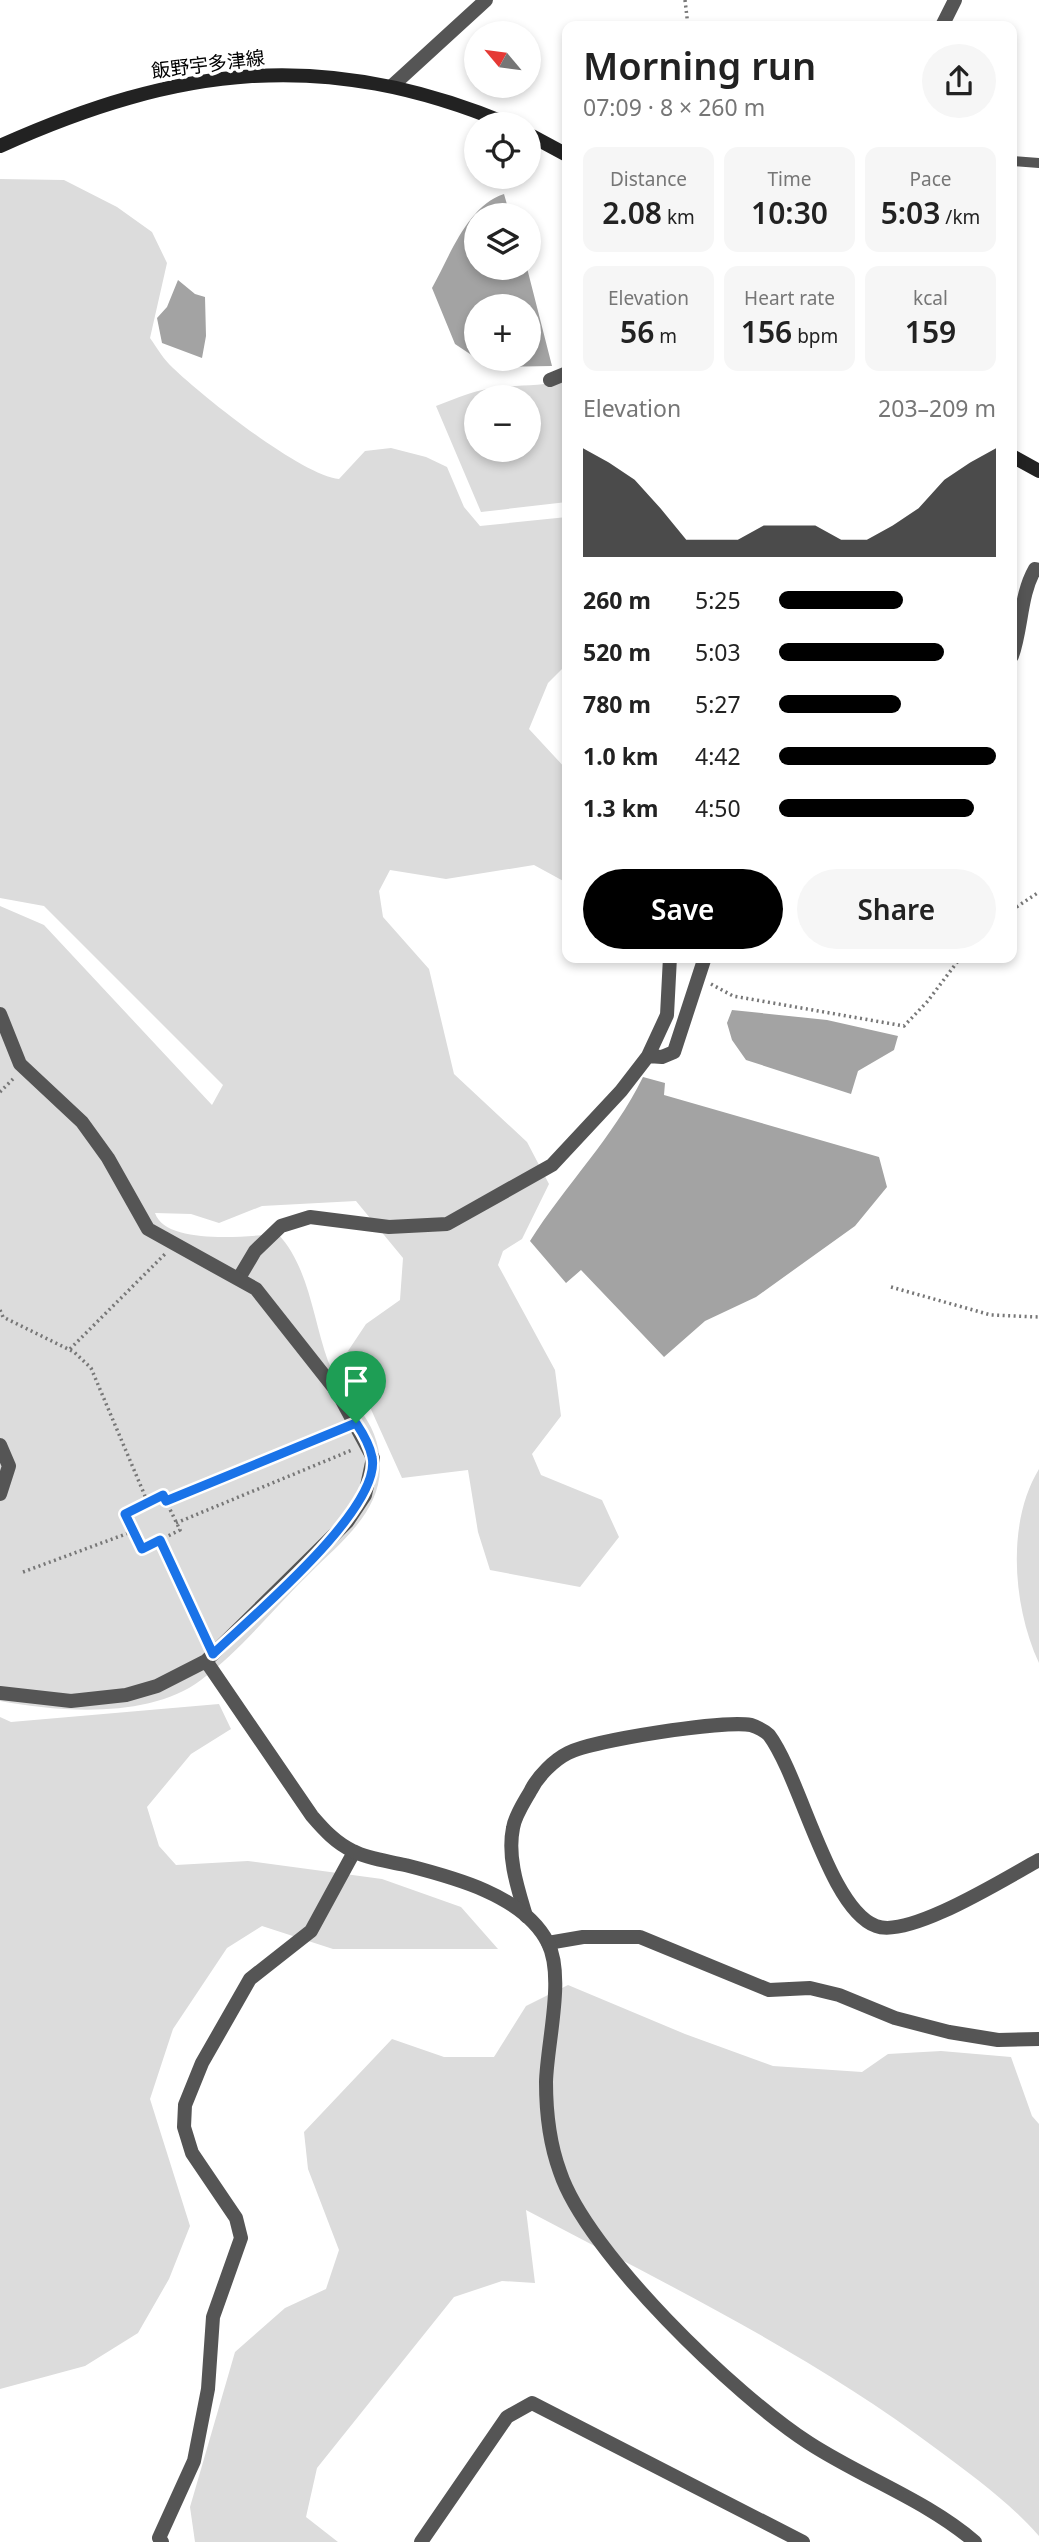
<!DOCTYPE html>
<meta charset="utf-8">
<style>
body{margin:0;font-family:"Noto Sans","Noto Sans JP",sans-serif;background:#f6f6f6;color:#222;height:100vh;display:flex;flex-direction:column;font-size:26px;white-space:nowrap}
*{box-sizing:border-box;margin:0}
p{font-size:23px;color:#767676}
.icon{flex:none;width:38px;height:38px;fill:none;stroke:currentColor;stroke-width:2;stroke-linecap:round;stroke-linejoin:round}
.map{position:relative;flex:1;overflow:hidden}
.details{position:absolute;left:562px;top:21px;width:455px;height:942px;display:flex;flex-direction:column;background:#fff;border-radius:14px;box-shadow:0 4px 10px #0003}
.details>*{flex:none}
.needle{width:46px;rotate:299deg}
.buttons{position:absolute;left:464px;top:21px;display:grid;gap:14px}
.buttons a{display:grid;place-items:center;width:77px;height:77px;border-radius:50%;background:#fff;box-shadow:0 4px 10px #0003;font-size:35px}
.pin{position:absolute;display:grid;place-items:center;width:60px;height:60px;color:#fff;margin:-72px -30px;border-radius:50% 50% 50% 0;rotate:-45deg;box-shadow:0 0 7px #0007}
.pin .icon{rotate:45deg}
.round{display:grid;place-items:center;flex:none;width:74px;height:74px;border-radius:37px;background:#f6f6f6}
.headline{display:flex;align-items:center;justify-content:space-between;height:119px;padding:0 21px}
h1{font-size:38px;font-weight:600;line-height:52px}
.stats{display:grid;grid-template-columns:repeat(3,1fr);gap:10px;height:119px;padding:7px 21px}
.stats div{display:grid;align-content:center;border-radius:14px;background:#f6f6f6;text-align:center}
.stats b{font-size:30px;font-weight:600}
.stats small{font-size:19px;font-weight:400}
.stats p{font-size:19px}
.chart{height:196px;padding:14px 21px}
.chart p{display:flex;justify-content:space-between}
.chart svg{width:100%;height:126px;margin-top:7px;fill:#000;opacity:.7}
.action{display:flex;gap:14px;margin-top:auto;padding:14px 21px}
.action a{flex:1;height:80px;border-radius:42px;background:#000;color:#fff;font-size:28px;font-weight:600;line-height:80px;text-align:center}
.action a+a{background:#f6f6f6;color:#222}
ul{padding:0 21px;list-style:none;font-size:23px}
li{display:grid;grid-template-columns:112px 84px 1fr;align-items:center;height:52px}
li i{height:18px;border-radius:9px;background:#000}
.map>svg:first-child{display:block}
</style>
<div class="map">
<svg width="1039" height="2542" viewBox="0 0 1039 2542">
<rect width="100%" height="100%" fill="#fff"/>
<path fill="#dcdcdc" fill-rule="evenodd" d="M 0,179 L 64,180 L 117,207 L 152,232 L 167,263 L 150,338 C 157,348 164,360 173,368 C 202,396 302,476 339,479 L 365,451 L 391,448 L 426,457 L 447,467 L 464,507 L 480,526 L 567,517 L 567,664 L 548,683 L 529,729 L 567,770 L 567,883 L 534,865 L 446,879 L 390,870 L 379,891 L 383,917 L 429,969 L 454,1074 L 527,1142 L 549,1184 L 522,1239 L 503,1251 L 498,1265 L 555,1370 L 561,1416 L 532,1454 L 541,1475 L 602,1500 L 619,1537 L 580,1587 L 490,1570 L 478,1532 L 468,1470 L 402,1478 L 346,1354 L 366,1324 L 400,1300 L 403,1258 L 356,1201 L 262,1206 L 219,1223 L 191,1214 L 155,1213 C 166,1246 249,1236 278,1234 C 309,1267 313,1319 328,1361 C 344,1401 381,1416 380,1469 C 379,1513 340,1543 311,1572 C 274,1608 242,1649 201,1680 C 150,1719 59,1712 0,1701 L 0,906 L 44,925 L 212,1105 L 223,1085 L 44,906 L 0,898 Z
M 567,380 L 567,502 L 481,512 L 436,406 C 457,398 477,389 500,387 C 523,385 544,386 567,380 ZM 476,397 L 528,397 L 528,450 L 476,450 Z
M 1039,1469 L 1039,1663 C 1013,1607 1006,1523 1039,1469 Z
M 219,1704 L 231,1729 L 191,1754 L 147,1807 L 159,1846 L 176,1865 L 248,1861 L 382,1879 L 461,1907 L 498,1949 L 333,1949 L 262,1926 L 227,1948 L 173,2029 L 150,2099 L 190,2226 L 169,2279 L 138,2333 L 85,2366 L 0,2389 L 0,1717 L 11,1722 Z
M 568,1985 L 685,2034 L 773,2066 L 862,2072 L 888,2054 L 941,2051 L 1011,2057 L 1032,2116 L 1039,2124 L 1039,2536 C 1009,2502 974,2477 938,2450 C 811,2354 666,2284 526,2210 L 535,2283 L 502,2281 L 454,2297 L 317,2468 L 306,2517 L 338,2542 L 195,2542 L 190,2507 L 235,2352 L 285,2308 L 326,2289 L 339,2250 L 308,2169 L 304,2132 L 392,2039 L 444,2057 L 494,2057 L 526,2006 Z"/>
<path fill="#a3a3a3" d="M 504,194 L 510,215 L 476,215 L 476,268 L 527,268 L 552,366 L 499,367 L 478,359 L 528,359 L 528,306 L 476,306 L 476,358 L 455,344 L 432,288 C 450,256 467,206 504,194 Z
M 178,280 L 195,294 L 205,297 L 206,336 L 202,358 L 162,343 L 157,318 L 167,307 Z
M 732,1010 L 827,1020 L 898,1036 L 894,1050 L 858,1071 L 851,1094 L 746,1060 L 732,1040 L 727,1023 Z
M 643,1077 L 665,1083 L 664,1095 L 879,1157 L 887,1187 L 855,1226 L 756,1297 L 705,1321 L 664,1357 L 581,1270 L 566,1283 L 530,1241 C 566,1184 613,1138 643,1077 Z"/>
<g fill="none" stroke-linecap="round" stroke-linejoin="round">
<path stroke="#777" stroke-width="3.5" stroke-dasharray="2 3.5" stroke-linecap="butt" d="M 685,0 L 688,26
M 1012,910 L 1039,892
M 711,984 L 733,996 L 904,1026 L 927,1002 L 961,957
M 0,1092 L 13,1079
M 891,1287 L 991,1315 L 1039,1317
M 0,1310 L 3,1317 L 74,1352 L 91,1368 L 148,1503
M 70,1349 L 165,1254
M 163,1495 L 180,1530 L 142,1549 L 125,1514 Z
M 166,1501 L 342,1428
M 176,1523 L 352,1450
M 160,1540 L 207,1640
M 23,1572 L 134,1531"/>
<path stroke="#555" stroke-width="10" d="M 1012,161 L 1039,163"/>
<path stroke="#555" stroke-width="14" d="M 942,26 L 955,0
M 392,86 L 486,0
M 550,380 L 567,373
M 1012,656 C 1022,628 1020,595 1035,569 L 1039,570
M 648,1056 L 662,1057 L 674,1052 L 705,957
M 239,1278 L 255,1251 L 281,1226 L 310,1217 L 389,1227 L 447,1224 L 552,1165 L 621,1091 L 648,1056 L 667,1015 L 670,957
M 526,1916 C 518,1889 507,1857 513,1828 C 515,1815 525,1801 531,1790 C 538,1776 554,1760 568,1753 C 594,1740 723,1720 751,1725 C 757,1727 765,1731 769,1735 C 801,1778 829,1909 876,1926 C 909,1939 1006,1878 1039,1860
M 548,1943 L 583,1937 L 640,1937 L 769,1990 L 810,1988 L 839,1995 L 895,2018 L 949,2032 L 998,2040 L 1039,2039
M 162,2542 L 159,2538 L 194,2461 L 208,2389 L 213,2317 L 241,2238 L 236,2218 L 192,2153 L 184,2127 L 185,2105 L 202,2063 L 250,1979 L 311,1931 L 354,1852
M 421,2542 L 507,2417 L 532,2403 L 803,2542"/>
<path stroke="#555" stroke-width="14" d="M 0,1014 L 20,1064 L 82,1122 L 108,1158 L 148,1229 L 256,1289 L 338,1393 L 373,1458 L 365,1495 L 347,1522 L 206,1661 L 157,1686 L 126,1695 L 71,1701 L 0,1693
M 0,1445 L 9,1466 L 0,1494
M 206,1661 L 312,1816 C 324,1830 336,1843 353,1851 C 368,1859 388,1861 405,1865 C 452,1877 524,1895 548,1943 C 565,1977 547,2043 546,2082 C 546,2113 549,2142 560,2172 C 587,2253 736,2396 809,2443 C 863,2478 926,2500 975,2542"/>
<path stroke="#222" stroke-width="14" d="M 528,134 L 567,155
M 0,146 C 178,66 324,47 508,124
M 1012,456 L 1039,471"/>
</g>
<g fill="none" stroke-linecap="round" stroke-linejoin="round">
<defs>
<path id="route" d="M 356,1423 C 362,1432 370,1446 372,1457 C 383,1508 250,1618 213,1654 L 160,1540 L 142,1549 L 125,1514 L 163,1495 L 166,1501 Z"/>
</defs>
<use href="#route" stroke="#fff" stroke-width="14"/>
<use href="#route" stroke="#1a73e8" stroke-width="9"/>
</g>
<g text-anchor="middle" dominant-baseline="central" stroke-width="7" stroke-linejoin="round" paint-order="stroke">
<g font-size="19" fill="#000" stroke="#fff">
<text transform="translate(208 64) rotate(-7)">飯野宇多津線</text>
</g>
</g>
</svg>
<div class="buttons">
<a><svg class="needle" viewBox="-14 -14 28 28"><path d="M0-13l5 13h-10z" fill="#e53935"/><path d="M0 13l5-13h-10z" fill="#767676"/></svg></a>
<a><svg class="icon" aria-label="locate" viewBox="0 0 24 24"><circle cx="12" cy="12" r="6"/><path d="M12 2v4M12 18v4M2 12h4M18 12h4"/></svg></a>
<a><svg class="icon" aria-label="layers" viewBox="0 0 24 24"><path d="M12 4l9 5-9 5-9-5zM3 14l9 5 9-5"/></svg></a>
<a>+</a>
<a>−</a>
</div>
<div class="pin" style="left:356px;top:1423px;background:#1e9e55"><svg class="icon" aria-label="arrive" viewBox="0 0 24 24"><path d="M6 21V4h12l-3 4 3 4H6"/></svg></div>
<section class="details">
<div class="headline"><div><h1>Morning run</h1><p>07:09 · 8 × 260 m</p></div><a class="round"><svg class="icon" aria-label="share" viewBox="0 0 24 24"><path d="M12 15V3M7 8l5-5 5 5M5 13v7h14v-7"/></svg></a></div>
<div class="stats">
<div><p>Distance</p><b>2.08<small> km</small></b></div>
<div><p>Time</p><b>10:30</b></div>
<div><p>Pace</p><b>5:03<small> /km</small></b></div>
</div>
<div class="stats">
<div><p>Elevation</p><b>56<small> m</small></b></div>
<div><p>Heart rate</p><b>156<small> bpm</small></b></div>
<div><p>kcal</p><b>159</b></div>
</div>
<div class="chart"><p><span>Elevation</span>203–209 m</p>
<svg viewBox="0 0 160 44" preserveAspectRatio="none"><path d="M0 44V6L10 11L20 17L30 27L40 38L50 38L60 38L70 33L80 33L90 33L100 38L110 38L120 33L130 27L140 17L150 11L160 6V44z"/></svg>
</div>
<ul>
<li><b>260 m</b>5:25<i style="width:57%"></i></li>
<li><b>520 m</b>5:03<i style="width:76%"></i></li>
<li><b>780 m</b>5:27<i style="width:56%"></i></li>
<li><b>1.0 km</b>4:42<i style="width:100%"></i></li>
<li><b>1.3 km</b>4:50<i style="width:90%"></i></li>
</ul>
<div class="action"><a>Save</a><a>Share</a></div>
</section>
</div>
